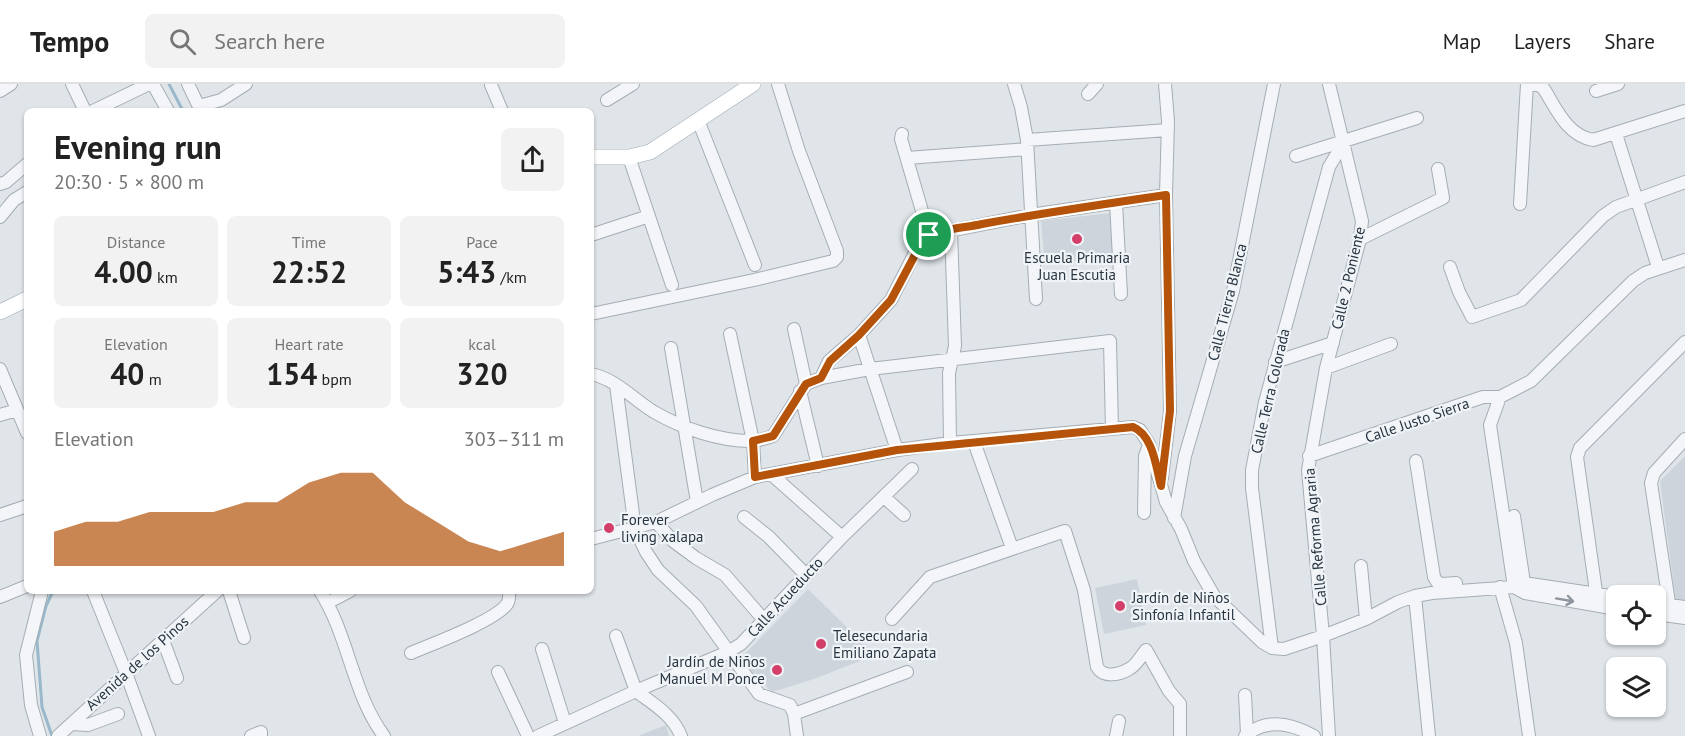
<!DOCTYPE html>
<meta charset="utf-8">
<style>
body{margin:0;font-family:"PT Sans",sans-serif;background:#f2f2f2;color:#222;height:100vh;display:flex;flex-direction:column;font-size:22px;white-space:nowrap}
*{box-sizing:border-box;margin:0}
p{font-size:20px;color:#767676}
.icon{flex:none;width:33px;height:33px;fill:none;stroke:currentColor;stroke-width:2;stroke-linecap:round;stroke-linejoin:round}
.map{position:relative;flex:1;overflow:hidden}
.sheet{position:absolute;left:24px;top:24px;width:570px;height:486px;display:flex;flex-direction:column;background:#fff;border-radius:9px;box-shadow:0 2px 4px #0004}
.sheet>*{flex:none}
.buttons{position:absolute;left:1606px;top:501px;display:grid;gap:12px}
.buttons a{display:grid;place-items:center;width:60px;height:60px;border-radius:9px;background:#fff;box-shadow:0 2px 4px #0004;font-size:30px}
.pin{position:absolute;display:grid;place-items:center;width:51px;height:51px;color:#fff;margin:-26px;border:3px solid #fff;border-radius:50%;box-shadow:0 2px 6px #0007}
.round{display:grid;place-items:center;flex:none;width:63px;height:63px;border-radius:9px;background:#f2f2f2}
.overview{display:flex;align-items:center;justify-content:space-between;height:102px;padding:0 30px}
h1{font-size:33px;font-weight:700;line-height:45px}
.figures{display:grid;grid-template-columns:repeat(3,1fr);gap:9px;height:102px;padding:6px 30px}
.figures div{display:grid;align-content:center;border-radius:9px;background:#f2f2f2;text-align:center}
.figures b{font-size:30px;font-weight:700}
.figures small{font-size:16px;font-weight:400}
.figures p{font-size:16px}
.chart{height:168px;padding:12px 30px}
.chart p{display:flex;justify-content:space-between}
.chart svg{width:100%;height:108px;margin-top:6px;fill:#b45309;opacity:.7}
header{display:flex;align-items:center;gap:36px;box-sizing:border-box;height:84px;padding:0 30px;background:#fff;border-bottom:2px solid #e0e0e0}
header strong{font-size:28px}
nav{display:flex;gap:33px;margin-inline-start:auto;font-size:21px}
.search{width:420px;height:54px;background:#f2f2f2;display:flex;align-items:center;gap:15px;box-sizing:border-box;padding:0 21px;border-radius:9px;color:#767676;font-size:22px}
.map>svg:first-child{display:block}
</style>
<header>
<strong>Tempo</strong>
<div class="search"><svg class="icon" aria-label="search" viewBox="0 0 24 24"><circle cx="10" cy="10" r="6"/><path d="M15 15l6 6"/></svg>Search here</div>
<nav><a>Map</a><a>Layers</a><a>Share</a></nav>
</header>
<div class="map">
<svg width="1685" height="652" viewBox="0 0 1685 652">
<rect width="100%" height="100%" fill="#e0e5ea"/>
<path fill="#ced4dc" d="M 1111,129 L 1113,172 L 1045,180 L 1041,137 Z
M 1685,372 L 1685,519 L 1676,518 L 1660,397 Z
M 1137,495 L 1146,541 L 1104,550 L 1095,504 Z
M 808,505 L 875,571 L 814,595 L 772,608 L 739,576 Z
M 666,641 L 669,652 L 638,652 Z"/>
<g fill="none" stroke-linecap="round" stroke-linejoin="round">
<path stroke="#99b8cb" stroke-width="3" d="M 169,0 L 183,27
M 52,652 L 42,623 L 37,557 L 46,522 L 53,507"/>
<defs>
<path id="minor" d="M 72,0 L 85,27
M 153,0 L 168,27
M 188,0 L 201,27
M 1014,0 L 1021,23 L 1027,56 L 1036,215
M 491,1 L 502,27
M 1527,1 L 1539,1 L 1544,5 C 1557,26 1567,51 1593,56 L 1685,27
M 0,7 L 11,0
M 1596,7 L 1618,0
M 1088,10 L 1097,0
M 607,16 L 633,0
M 199,22 L 221,16 L 246,0
M 93,27 L 149,0
M 698,36 L 755,181
M 902,50 L 901,55 L 929,151
M 1616,50 L 1658,183
M 1027,56 L 1168,46
M 1296,72 L 1417,34
M 629,73 L 672,201
M 907,74 L 1027,65
M 0,100 L 6,98 L 27,80
M 1116,119 L 1121,210
M 1520,120 L 1527,0
M 0,133 L 14,116 L 27,108
M 591,151 L 649,132
M 1360,155 L 1443,114 L 1438,85
M 1450,183 L 1459,208 L 1472,233 L 1521,216 L 1603,132 L 1616,123 L 1685,98
M 591,230 L 754,196 L 833,177 L 837,173 L 837,167 L 799,67 L 778,0
M 794,245 L 806,300
M 730,250 L 753,357 L 755,393
M 859,251 L 897,366
M 671,264 L 697,418
M 1275,278 L 1333,259
M 1326,284 L 1391,260
M 0,285 L 27,349
M 591,290 C 616,295 633,315 654,328 C 682,344 718,357 751,357 C 758,357 766,354 773,352 L 806,300 L 821,294 L 870,285 L 1110,257 L 1112,345
M 821,294 L 829,277 L 859,251 L 891,216 L 919,161 L 929,151 L 1030,131 L 1166,111
M 616,301 L 635,445 L 646,468 L 658,486 L 696,522 L 759,610 L 790,621 L 794,630 L 797,652
M 800,307 L 818,382
M 1500,313 L 1490,341 L 1514,503
M 0,331 L 17,326
M 974,358 L 1012,464
M 950,359 L 949,289 L 955,262 L 951,146
M 1309,372 L 1483,313 L 1500,313 L 1531,297 L 1633,197 L 1645,189 L 1685,176
M 1416,377 L 1434,493 L 1437,498 L 1442,500 L 1456,499
M 771,390 L 842,453
M 1162,394 L 1170,327 L 1166,111 L 1168,37 L 1165,0
M 884,413 L 904,431
M 1144,429 L 1145,372 L 1149,361
M 0,431 L 27,422
M 1514,432 L 1524,499
M 744,433 L 769,453 L 806,491
M 1174,434 L 1185,372 L 1233,207 L 1274,0
M 656,438 L 673,457 L 696,474 L 725,491 L 764,536
M 591,455 L 656,438 L 712,411 L 755,393 L 897,366 L 950,359 L 1133,343 L 1140,346 L 1149,360 L 1166,418 L 1181,445 L 1194,477 L 1214,512 L 1262,558 L 1272,564 L 1284,565 L 1323,552 L 1366,535 L 1398,518 L 1415,512 L 1432,509 L 1514,503 L 1524,499 L 1617,513
M 1361,482 L 1366,535
M 1500,503 L 1516,559 L 1529,652
M 1514,503 L 1525,509 L 1617,525
M 93,507 L 126,589 L 149,652
M 229,507 L 244,554
M 320,507 C 349,552 352,609 384,652
M 1415,512 L 1429,652
M 0,513 L 27,502
M 327,519 L 350,507
M 1656,519 L 1685,523
M 1598,522 L 1577,373 L 1580,364 L 1685,258
M 1656,530 L 1685,534
M 1671,532 L 1651,399 L 1654,389 L 1685,355
M 892,535 L 930,493 L 1065,447 L 1084,506 L 1097,583 C 1103,594 1119,591 1129,585 C 1136,582 1141,572 1146,566 L 1169,607 L 1180,620 L 1180,652
M 616,552 L 636,607
M 163,556 L 177,594
M 1272,564 L 1252,404 L 1252,386 L 1265,318 L 1329,83 L 1344,58
M 542,565 L 565,639
M 411,569 C 432,560 495,537 507,520 C 510,516 509,512 509,507
M 498,588 L 528,652
M 636,607 C 653,620 673,631 681,652
M 1245,611 L 1247,650
M 794,630 L 907,588
M 71,640 L 88,641 L 118,630
M 40,652 L 31,621 L 26,571 L 42,507
M 58,652 L 217,507
M 251,652 L 261,648 L 261,652
M 538,652 L 636,607 L 728,568 L 741,560 L 842,453 L 912,385
M 1116,652 L 1119,637
M 1245,652 C 1266,634 1291,639 1314,652
M 1329,652 L 1323,552 L 1308,386 L 1326,284 L 1360,155 L 1362,137 L 1329,0"/>
<path id="major" d="M 591,73 L 629,73 L 650,68 L 753,0
M 0,228 L 27,215"/>
</defs>
<use href="#minor" stroke="#a5adb4" stroke-width="14"/>
<use href="#major" stroke="#9fabb6" stroke-width="16"/>
<use href="#minor" stroke="#f3f5f8" stroke-width="12"/>
<use href="#major" stroke="#fff" stroke-width="15"/>
</g>
<defs><path id="oneway-shaft" d="M-6 0H5M1.5-3L5.5 0L1.5 3" fill="none" stroke-width="1.6" stroke-linecap="round" stroke-linejoin="round" transform="scale(1.5)"/></defs>
<use stroke="#8e959d" href="#oneway-shaft" transform="translate(1565 516) rotate(10)"/>
<g fill="none" stroke-linecap="round" stroke-linejoin="round">
<defs>
<path id="route" d="M 1166,111 L 1170,327 L 1161,402 C 1156,383 1153,351 1133,343 L 897,366 L 755,393 L 753,357 L 773,352 L 806,300 L 821,294 L 830,277 L 859,251 L 891,216 L 924,154 C 940,145 964,144 982,140 C 1043,129 1104,120 1166,111 Z"/>
</defs>
<use href="#route" stroke="#fff" stroke-width="12"/>
<use href="#route" stroke="#b45309" stroke-width="8"/>
</g>
<g fill="#d43f6a" stroke="#f0f4f7" stroke-width="2">
<circle cx="1077" cy="155" r="6"/>
<circle cx="609" cy="444" r="6"/>
<circle cx="1120" cy="522" r="6"/>
<circle cx="821" cy="560" r="6"/>
<circle cx="777" cy="586" r="6"/>
</g>
<g text-anchor="middle" dominant-baseline="central" stroke-width="4.5" stroke-linejoin="round" paint-order="stroke">
<g font-size="15" fill="#283542" stroke="#f0f4f7" text-anchor="start">
<text x="1077" y="173" text-anchor="middle">Escuela Primaria<tspan x="1077" dy="17">Juan Escutia</tspan></text>
<text x="621" y="435">Forever<tspan x="621" dy="17">living xalapa</tspan></text>
<text x="1132" y="513">Jardín de Niños<tspan x="1132" dy="17">Sinfonía Infantil</tspan></text>
<text x="833" y="551">Telesecundaria<tspan x="833" dy="17">Emiliano Zapata</tspan></text>
<text x="765" y="577" text-anchor="end">Jardín de Niños<tspan x="765" dy="17">Manuel M Ponce</tspan></text>
</g>
<g font-size="15" fill="#283542" stroke="#f0f4f7">
<text transform="translate(1348 194) rotate(-77)">Calle 2 Poniente</text>
<text transform="translate(1227 218) rotate(-76)">Calle Tierra Blanca</text>
<text transform="translate(1270 307) rotate(-77)">Calle Terra Colorada</text>
<text transform="translate(1417 336) rotate(-19)">Calle Justo Sierra</text>
<text transform="translate(1315 453) rotate(-95)">Calle Reforma Agraria</text>
<text transform="translate(785 513) rotate(-47)">Calle Acueducto</text>
<text transform="translate(137 579) rotate(-42)">Avenida de los Pinos</text>
</g>
</g>
</svg>
<div class="buttons">
<a><svg class="icon" aria-label="locate" viewBox="0 0 24 24"><circle cx="12" cy="12" r="6"/><path d="M12 2v4M12 18v4M2 12h4M18 12h4"/></svg></a>
<a><svg class="icon" aria-label="layers" viewBox="0 0 24 24"><path d="M12 4l9 5-9 5-9-5zM3 14l9 5 9-5"/></svg></a>
</div>
<div class="pin" style="left:929px;top:151px;background:#1e9e55"><svg class="icon" aria-label="arrive" viewBox="0 0 24 24"><path d="M6 21V4h12l-3 4 3 4H6"/></svg></div>
<section class="sheet">
<div class="overview"><div><h1>Evening run</h1><p>20:30 · 5 × 800 m</p></div><a class="round"><svg class="icon" aria-label="share" viewBox="0 0 24 24"><path d="M12 15V3M7 8l5-5 5 5M5 13v7h14v-7"/></svg></a></div>
<div class="figures">
<div><p>Distance</p><b>4.00<small> km</small></b></div>
<div><p>Time</p><b>22:52</b></div>
<div><p>Pace</p><b>5:43<small> /km</small></b></div>
</div>
<div class="figures">
<div><p>Elevation</p><b>40<small> m</small></b></div>
<div><p>Heart rate</p><b>154<small> bpm</small></b></div>
<div><p>kcal</p><b>320</b></div>
</div>
<div class="chart"><p><span>Elevation</span>303–311 m</p>
<svg viewBox="0 0 160 44" preserveAspectRatio="none"><path d="M0 44V30L10 26L20 26L30 22L40 22L50 22L60 18L70 18L80 10L90 6L100 6L110 18L120 26L130 34L140 38L150 34L160 30V44z"/></svg>
</div>
</section>
</div>
